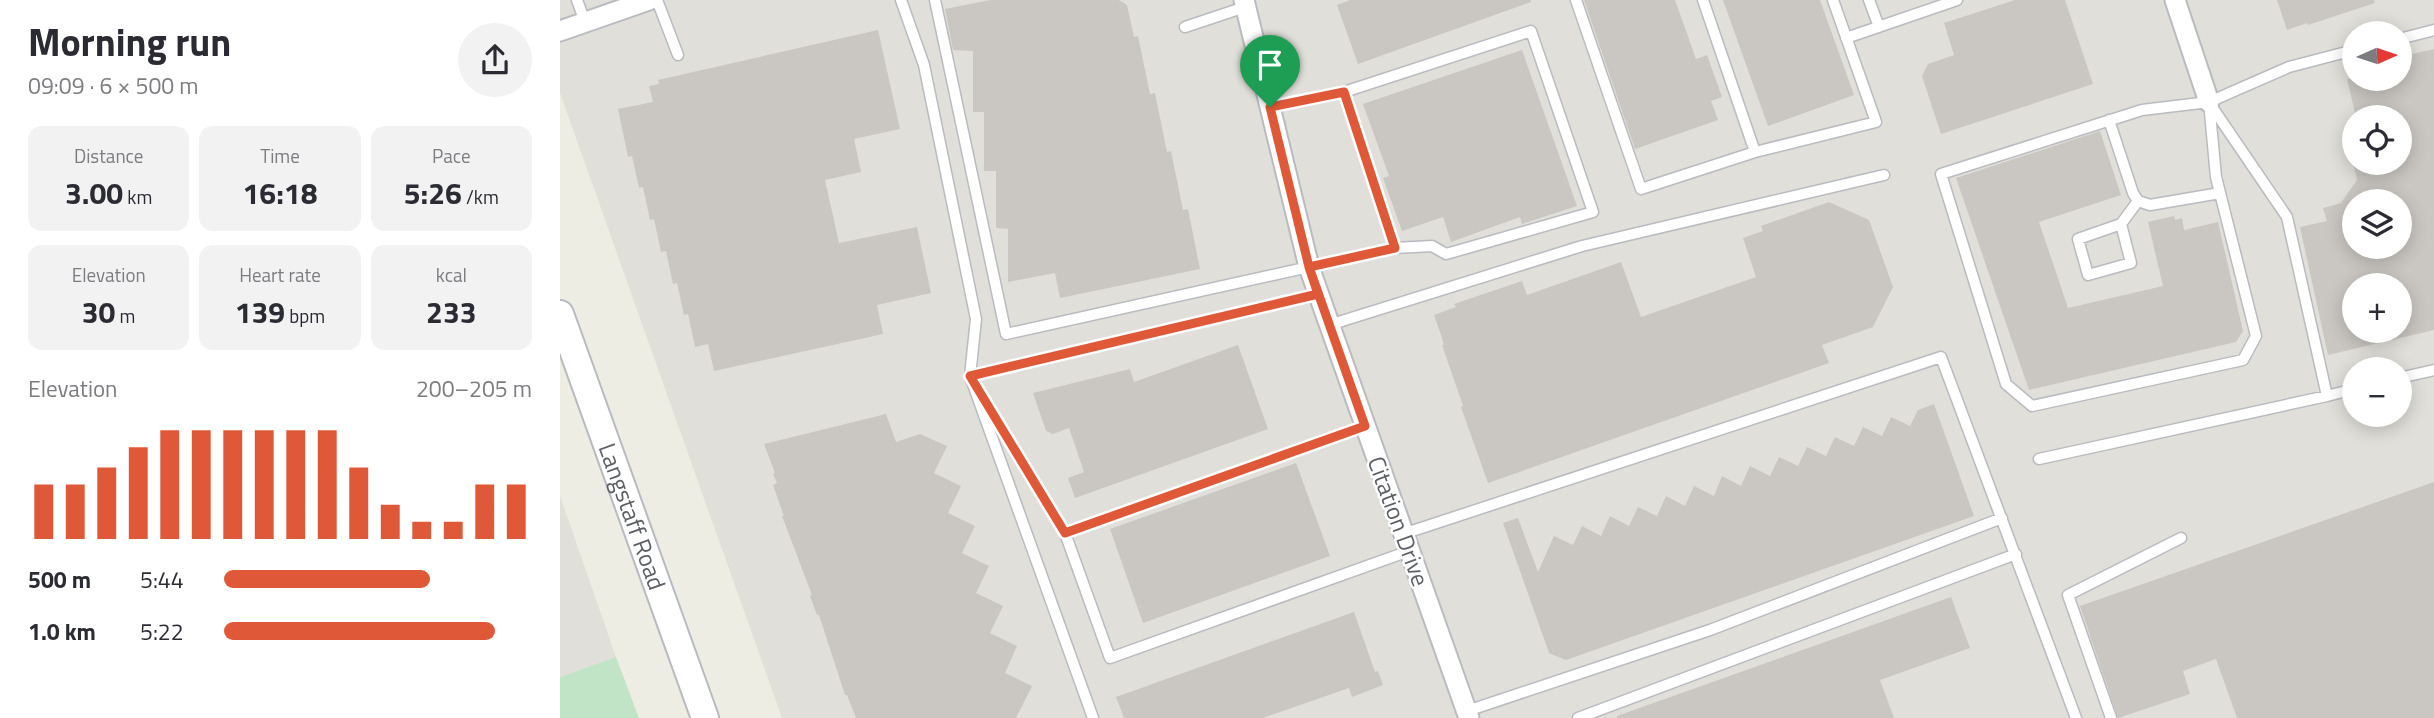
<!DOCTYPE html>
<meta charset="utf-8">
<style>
body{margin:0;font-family:"Titillium Web",sans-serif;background:#f2f2f3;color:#2b2b33;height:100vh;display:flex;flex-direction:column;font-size:26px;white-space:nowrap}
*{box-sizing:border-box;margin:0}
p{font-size:23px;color:#7c7c81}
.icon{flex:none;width:38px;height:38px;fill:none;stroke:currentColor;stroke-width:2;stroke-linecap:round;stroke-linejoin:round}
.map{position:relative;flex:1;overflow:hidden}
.drawer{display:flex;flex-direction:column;background:#fff;width:560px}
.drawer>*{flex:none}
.needle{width:46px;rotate:87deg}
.fabs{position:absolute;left:1782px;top:21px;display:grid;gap:14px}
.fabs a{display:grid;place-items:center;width:70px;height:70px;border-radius:50%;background:#fff;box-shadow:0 4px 18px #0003;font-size:35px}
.pin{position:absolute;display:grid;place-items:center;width:60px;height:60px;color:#fff;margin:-72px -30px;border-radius:50% 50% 50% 0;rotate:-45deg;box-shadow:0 0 7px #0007}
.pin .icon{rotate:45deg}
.round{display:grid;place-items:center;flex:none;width:74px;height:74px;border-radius:37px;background:#f2f2f3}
.head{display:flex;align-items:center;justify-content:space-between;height:119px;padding:0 28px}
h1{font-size:38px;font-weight:700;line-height:52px}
.metrics{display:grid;grid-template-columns:repeat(3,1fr);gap:10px;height:119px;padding:7px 28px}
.metrics div{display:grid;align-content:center;border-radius:14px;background:#f2f2f3;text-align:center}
.metrics b{font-size:30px;font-weight:700}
.metrics small{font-size:19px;font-weight:400}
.metrics p{font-size:19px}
.chart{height:196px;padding:14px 28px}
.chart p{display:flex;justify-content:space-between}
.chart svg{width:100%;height:126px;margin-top:7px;stroke:#df5939;stroke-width:6}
ul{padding:0 28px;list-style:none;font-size:23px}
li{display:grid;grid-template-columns:112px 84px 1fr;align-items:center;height:52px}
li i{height:18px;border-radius:9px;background:#df5939}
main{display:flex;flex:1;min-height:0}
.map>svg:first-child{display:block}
</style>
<main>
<section class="drawer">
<div class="head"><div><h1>Morning run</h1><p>09:09 · 6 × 500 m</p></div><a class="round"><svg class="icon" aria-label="share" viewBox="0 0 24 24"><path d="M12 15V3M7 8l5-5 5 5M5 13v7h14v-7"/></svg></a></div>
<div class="metrics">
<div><p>Distance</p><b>3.00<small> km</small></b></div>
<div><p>Time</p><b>16:18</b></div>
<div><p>Pace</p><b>5:26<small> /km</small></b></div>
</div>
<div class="metrics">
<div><p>Elevation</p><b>30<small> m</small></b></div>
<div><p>Heart rate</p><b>139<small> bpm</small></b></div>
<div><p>kcal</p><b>233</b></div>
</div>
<div class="chart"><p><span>Elevation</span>200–205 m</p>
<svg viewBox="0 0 160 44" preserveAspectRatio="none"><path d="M5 44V25M15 44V25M25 44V19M35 44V12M45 44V6M55 44V6M65 44V6M75 44V6M85 44V6M95 44V6M105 44V19M115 44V32M125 44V38M135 44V38M145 44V25M155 44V25"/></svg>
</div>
<ul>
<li><b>500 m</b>5:44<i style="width:67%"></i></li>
<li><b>1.0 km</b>5:22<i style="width:88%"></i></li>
</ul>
</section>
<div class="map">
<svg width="1874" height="718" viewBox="0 0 1874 718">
<rect width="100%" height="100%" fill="#eeede4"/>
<path fill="#e0dfd9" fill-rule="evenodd" d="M 0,0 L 1874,0 L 1874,718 L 222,718 L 0,93 ZM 1794,33 L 1839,33 L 1839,79 L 1794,79 ZM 1794,117 L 1839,117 L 1839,163 L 1794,163 ZM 1794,201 L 1839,201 L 1839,247 L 1794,247 ZM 1794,285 L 1839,285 L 1839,331 L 1794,331 ZM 1794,369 L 1839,369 L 1839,415 L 1794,415 Z
M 0,496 L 56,657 L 0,677 Z"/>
<path fill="#c2e4c6" d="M 56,657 L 79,718 L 0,718 L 0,677 Z"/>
<path fill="#cac7c2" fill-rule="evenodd" d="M 430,0 L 559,0 L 567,5 L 574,37 L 578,36 L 590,94 L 595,93 L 607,152 L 611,151 L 623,210 L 628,209 L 640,269 L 500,298 L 495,273 L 448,282 L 448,229 L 436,228 L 436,171 L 424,171 L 424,112 L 413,112 L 413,51 L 393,50 L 385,9 Z
M 790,0 L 971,0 L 971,2 L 798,64 L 777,5 Z
M 1024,0 L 1115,0 L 1136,59 L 1147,55 L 1162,97 L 1151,101 L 1158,120 L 1075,149 Z
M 1163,0 L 1260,0 L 1294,95 L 1208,126 Z
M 1455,0 L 1505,0 L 1533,84 L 1381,134 L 1362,76 L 1368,64 L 1394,55 L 1384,23 Z
M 1717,0 L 1814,0 L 1815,3 L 1748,25 L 1747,23 L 1727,30 Z
M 318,30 L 340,129 L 294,139 L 301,172 L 265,180 L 279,243 L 357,227 L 371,293 L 317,305 L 323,334 L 154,371 L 148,344 L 135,347 L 128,314 L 124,315 L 117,283 L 113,284 L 106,251 L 101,252 L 94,219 L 90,220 L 83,187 L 79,188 L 72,156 L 68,157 L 58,109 L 93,102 L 89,86 L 99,84 L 98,80 Z
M 1874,49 L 1874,330 L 1768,355 L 1740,227 L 1767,221 L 1763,208 L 1781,203 L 1797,180 L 1793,163 L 1839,163 L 1839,117 L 1796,117 L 1787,79 L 1839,79 L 1839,57 ZM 1794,201 L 1839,201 L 1839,247 L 1794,247 ZM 1794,285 L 1839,285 L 1839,331 L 1794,331 Z
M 962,50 L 1017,206 L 962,224 L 960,217 L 891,242 L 883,217 L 842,231 L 823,178 L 829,176 L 803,104 Z
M 1540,131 L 1561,195 L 1479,222 L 1508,308 L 1603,286 L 1588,222 L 1614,216 L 1615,220 L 1622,218 L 1624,230 L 1658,222 L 1683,331 L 1676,342 L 1469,390 L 1396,178 Z
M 1269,202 L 1309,220 L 1333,287 L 1313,327 L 1262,345 L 1269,363 L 928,483 L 901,407 L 903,406 L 882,345 L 884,345 L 881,335 L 874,315 L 896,307 L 894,304 L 962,281 L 967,295 L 1061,262 L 1081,317 L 1196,277 L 1183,238 L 1203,231 L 1201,226 Z
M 678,345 L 708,429 L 515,498 L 508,478 L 524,472 L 509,428 L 493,434 L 486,431 L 473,393 L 570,369 L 574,382 Z
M 1374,404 L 1414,516 L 1006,660 L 989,653 L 943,523 L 958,518 L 978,572 L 994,536 L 1013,545 L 1022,526 L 1041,536 L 1050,516 L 1069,526 L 1078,507 L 1097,516 L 1106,496 L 1125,506 L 1134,486 L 1154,496 L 1162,476 L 1181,486 L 1190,466 L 1210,476 L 1219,457 L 1238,466 L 1247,447 L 1266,456 L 1275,437 L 1294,446 L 1303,427 L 1322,436 L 1331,417 L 1350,426 L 1358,410 Z
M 326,414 L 336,442 L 360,434 L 387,446 L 374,473 L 401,486 L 388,513 L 415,526 L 402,553 L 429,566 L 416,593 L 443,606 L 430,633 L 457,646 L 445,673 L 472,686 L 456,718 L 296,718 L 287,695 L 285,695 L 259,615 L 257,615 L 250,596 L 252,595 L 222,516 L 224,516 L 213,485 L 217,483 L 213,474 L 215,473 L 204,444 Z
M 736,463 L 770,556 L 583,623 L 550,529 Z
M 1874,482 L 1874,718 L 1677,718 L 1656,659 L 1623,671 L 1630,694 L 1558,718 L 1520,606 Z
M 1391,597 L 1410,648 L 1320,680 L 1334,718 L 1057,718 L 1057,716 Z
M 794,612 L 815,672 L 818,671 L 823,685 L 792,697 L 789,688 L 703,718 L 564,718 L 556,697 Z"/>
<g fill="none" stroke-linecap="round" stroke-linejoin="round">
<defs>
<path id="lane" d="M 17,0 L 25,22
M 97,0 L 118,55
M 341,0 L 364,65 L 416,319 L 410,376 L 533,718
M 375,0 L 446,334 L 835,248 L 784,92 L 711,107
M 1016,0 L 1081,189 L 1195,152 L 1316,122 L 1273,0
M 1143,0 L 1195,152
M 1309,0 L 1319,27
M 625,27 L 685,7
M 1286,38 L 1397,0
M 1839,39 L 1874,30
M 784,92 L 971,31 L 1033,212 L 886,254 L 872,246 L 835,248
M 1649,102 L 1656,177 L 1696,336 L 1683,360 L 1472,406 L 1446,384 L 1381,174 L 1582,110 L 1649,102 L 1729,67 L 1794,50
M 1549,120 L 1573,193 L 1578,201 L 1590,205 L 1660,193
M 1561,224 L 1518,239 L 1528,275 L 1571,263 L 1561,224 L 1578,201
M 769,325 L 1022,246 L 1324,175
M 1839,378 L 1874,370
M 412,380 L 410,376 L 758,294
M 422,396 L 505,533
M 1767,396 L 1794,389
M 805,426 L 505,533 L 550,658 L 849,551
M 1479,459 L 1767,396 L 1727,217 L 1650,104
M 843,534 L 1381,357 L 1516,718
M 907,711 L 1150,630 L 1442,518
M 1018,718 L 1456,554
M 1551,718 L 1508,595 L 1621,538"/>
<path id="street" d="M 684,0 L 749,267 L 909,718
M 1615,0 L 1649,102
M 0,31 L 89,0"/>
<g id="secondary">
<path id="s1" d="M 0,314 L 145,718"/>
</g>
</defs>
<use href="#lane" stroke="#b9bbc0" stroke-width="13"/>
<use href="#street" stroke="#b9bbc0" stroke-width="23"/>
<use href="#secondary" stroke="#b8bac0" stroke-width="30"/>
<use href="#lane" stroke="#fff" stroke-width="10"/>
<use href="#street" stroke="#fff" stroke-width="19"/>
<use href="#secondary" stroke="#fff" stroke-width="26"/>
</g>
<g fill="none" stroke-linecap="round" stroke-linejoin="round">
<defs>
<path id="route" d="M 710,107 L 749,267 L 758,294 L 410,376 L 505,533 L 805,426 L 749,267 L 835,248 L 784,92 L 710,107"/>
</defs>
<use href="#route" stroke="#fff" stroke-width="14"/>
<use href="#route" stroke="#df5939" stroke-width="9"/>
</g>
<g text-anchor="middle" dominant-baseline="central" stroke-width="5" stroke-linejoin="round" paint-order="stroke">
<g font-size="24" fill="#5c5f64" stroke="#fff">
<text stroke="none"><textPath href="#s1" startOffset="215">Langstaff Road</textPath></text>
<text transform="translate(839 521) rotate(70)">Citation Drive</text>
</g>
</g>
</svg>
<div class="fabs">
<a><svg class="needle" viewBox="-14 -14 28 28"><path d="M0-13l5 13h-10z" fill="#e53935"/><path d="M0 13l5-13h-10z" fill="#7c7c81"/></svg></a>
<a><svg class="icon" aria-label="locate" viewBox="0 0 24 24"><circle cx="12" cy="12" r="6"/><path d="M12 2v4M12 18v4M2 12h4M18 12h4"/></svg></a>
<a><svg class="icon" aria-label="layers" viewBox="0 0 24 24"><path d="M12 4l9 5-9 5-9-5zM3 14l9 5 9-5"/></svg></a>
<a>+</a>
<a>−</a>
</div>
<div class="pin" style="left:710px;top:107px;background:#1e9e55"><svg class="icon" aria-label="arrive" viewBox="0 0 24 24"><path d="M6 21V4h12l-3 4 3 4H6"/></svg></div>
</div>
</main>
